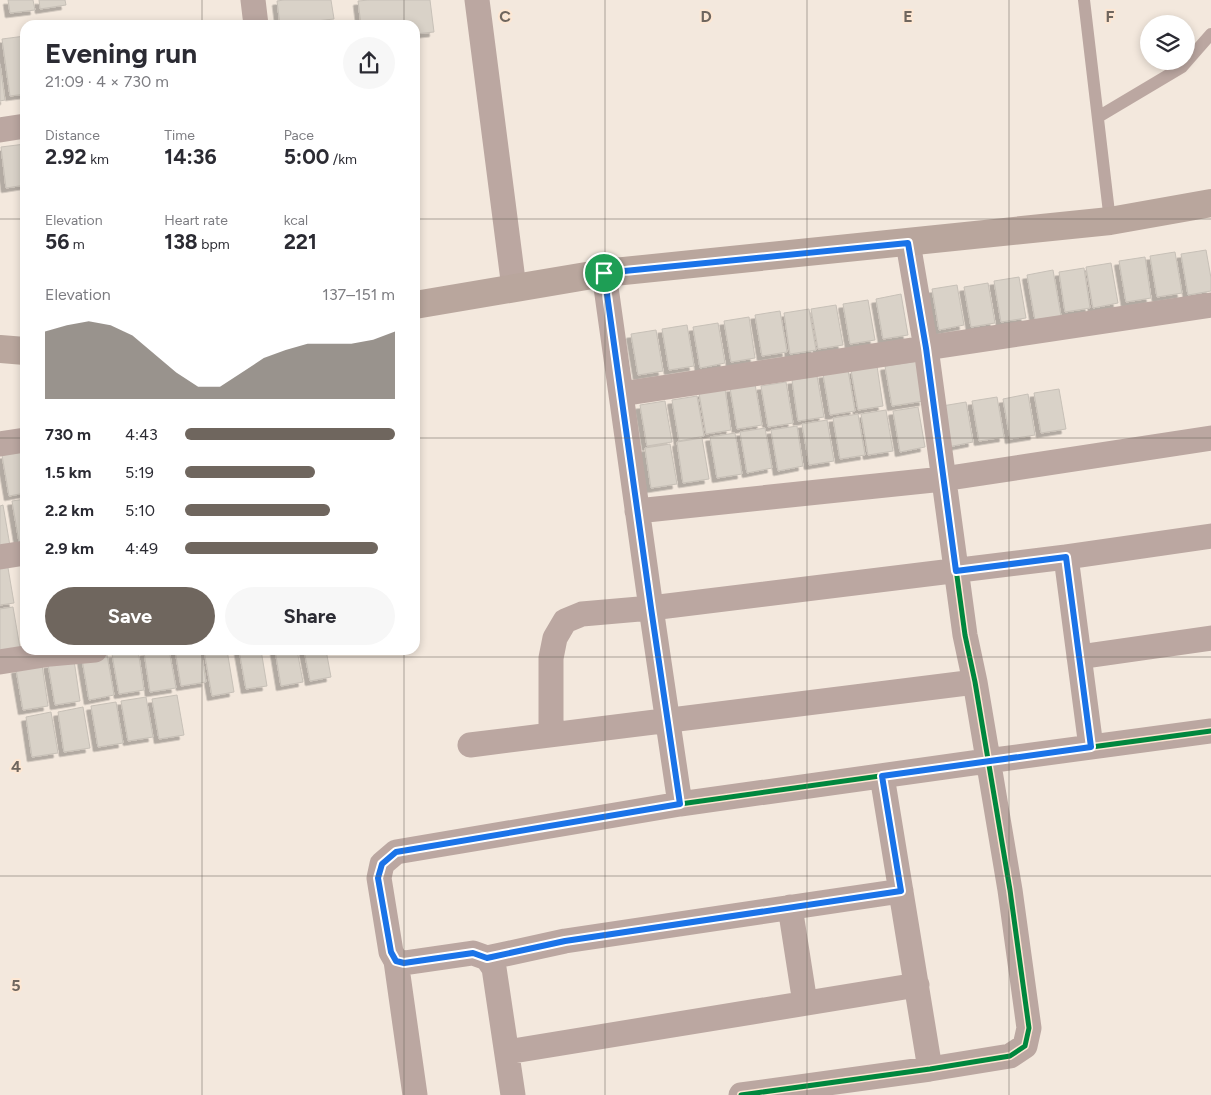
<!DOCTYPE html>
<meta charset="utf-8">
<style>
body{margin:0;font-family:Figtree,sans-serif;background:#f7f7f7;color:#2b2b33;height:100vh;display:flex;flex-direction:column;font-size:19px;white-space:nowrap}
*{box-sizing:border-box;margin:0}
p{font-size:16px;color:#7c7c81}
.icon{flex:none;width:28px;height:28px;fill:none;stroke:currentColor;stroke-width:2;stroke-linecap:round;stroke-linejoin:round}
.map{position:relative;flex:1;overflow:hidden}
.side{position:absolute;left:20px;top:20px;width:400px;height:635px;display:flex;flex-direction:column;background:#fff;border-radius:15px;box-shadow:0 2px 8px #0003}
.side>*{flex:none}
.tools{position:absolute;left:1140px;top:15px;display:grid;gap:10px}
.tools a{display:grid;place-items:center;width:55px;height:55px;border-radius:50%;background:#fff;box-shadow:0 2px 8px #0003;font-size:25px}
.pin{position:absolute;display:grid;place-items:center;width:42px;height:42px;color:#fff;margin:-21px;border:2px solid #fff;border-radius:50%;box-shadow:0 1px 5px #0007}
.round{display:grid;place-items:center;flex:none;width:52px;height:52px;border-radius:26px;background:#f7f7f7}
.overview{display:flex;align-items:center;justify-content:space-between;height:85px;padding:0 25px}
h1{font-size:28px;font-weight:700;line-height:38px}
.metrics{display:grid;grid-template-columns:repeat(3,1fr);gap:8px;height:85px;padding:5px 25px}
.metrics div{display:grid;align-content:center}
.metrics b{font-size:21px;font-weight:700}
.metrics small{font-size:14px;font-weight:400}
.metrics p{font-size:14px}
.chart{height:140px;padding:10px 25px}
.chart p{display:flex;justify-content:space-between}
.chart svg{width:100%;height:90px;margin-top:5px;fill:#6f665e;opacity:.7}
.action{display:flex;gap:10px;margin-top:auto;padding:10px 25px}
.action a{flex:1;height:58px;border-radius:30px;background:#6f665e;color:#fff;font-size:20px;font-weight:700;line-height:58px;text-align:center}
.action a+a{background:#f7f7f7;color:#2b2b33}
ul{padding:0 25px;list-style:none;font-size:16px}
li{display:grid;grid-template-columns:80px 60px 1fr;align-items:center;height:38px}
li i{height:12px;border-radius:6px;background:#6f665e}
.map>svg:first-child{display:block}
</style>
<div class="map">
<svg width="1211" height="1095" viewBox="0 0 1211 1095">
<defs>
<filter id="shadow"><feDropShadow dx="-4.5" dy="4.5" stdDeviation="0" flood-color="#0004"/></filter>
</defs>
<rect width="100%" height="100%" fill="#f3e8dd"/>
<path fill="#d9d2c8" stroke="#c7c0b7" filter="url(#shadow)" d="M 8,0 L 33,0 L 35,10 L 10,13 Z
M 39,0 L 65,0 L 66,5 L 40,9 Z
M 284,0 L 331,0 L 334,19 L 280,25 L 277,1 Z
M 369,0 L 430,0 L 434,32 L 415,34 L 415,25 L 361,25 L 358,1 Z
M 25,36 L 25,94 L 10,96 L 2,39 Z
M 0,64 L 5,100 L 0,101 Z
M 25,144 L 25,185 L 6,188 L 1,147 Z
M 1206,250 L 1211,278 L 1211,291 L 1188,295 L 1181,254 Z
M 1175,252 L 1182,293 L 1157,297 L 1150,256 Z
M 1145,257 L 1151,298 L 1126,302 L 1119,261 Z
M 1111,263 L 1118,303 L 1093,308 L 1086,267 Z
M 1084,268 L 1090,308 L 1065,312 L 1059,272 Z
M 1053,270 L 1061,316 L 1035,320 L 1027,275 Z
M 1019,277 L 1026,318 L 1001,322 L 994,281 Z
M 988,283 L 995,323 L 971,327 L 964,287 Z
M 957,285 L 964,325 L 939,330 L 932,289 Z
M 901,294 L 908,335 L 883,339 L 876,299 Z
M 868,300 L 875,340 L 850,344 L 843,304 Z
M 836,305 L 843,345 L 818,349 L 811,309 Z
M 809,309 L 816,350 L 790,354 L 784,313 Z
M 780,311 L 787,352 L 762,356 L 755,315 Z
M 749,317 L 755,358 L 731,362 L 724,321 Z
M 718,323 L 725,363 L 700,368 L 693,327 Z
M 687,325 L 694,366 L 669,370 L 662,329 Z
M 656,330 L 663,371 L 638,375 L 631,334 Z
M 918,361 L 924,401 L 892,406 L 885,366 Z
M 877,366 L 883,406 L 858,410 L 851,370 Z
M 848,370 L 855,411 L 830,415 L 823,374 Z
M 817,376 L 824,417 L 798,421 L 792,380 Z
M 786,382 L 793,423 L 768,427 L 761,386 Z
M 755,384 L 762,425 L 737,429 L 730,388 Z
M 725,389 L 731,430 L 706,434 L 699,393 Z
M 1059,389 L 1066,429 L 1041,433 L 1034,393 Z
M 1028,394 L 1035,435 L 1010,439 L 1003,399 Z
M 697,396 L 704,436 L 679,441 L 672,400 Z
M 997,397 L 1004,437 L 979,441 L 972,401 Z
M 665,401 L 672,442 L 647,446 L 640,405 Z
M 966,402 L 973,442 L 948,447 L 942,406 Z
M 918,407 L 925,447 L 900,452 L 893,411 Z
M 886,410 L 893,451 L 868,455 L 861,414 Z
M 858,414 L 865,455 L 840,459 L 833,418 Z
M 827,420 L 834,461 L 809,465 L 802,424 Z
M 797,426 L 803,466 L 778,471 L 771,430 Z
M 765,428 L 772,468 L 747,473 L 740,432 Z
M 735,433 L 742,474 L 717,478 L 710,437 Z
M 702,438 L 709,479 L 683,483 L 677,442 Z
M 670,444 L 677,484 L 651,488 L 645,448 Z
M 25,451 L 25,493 L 9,496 L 2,455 Z
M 25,499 L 25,541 L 19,542 L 12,501 Z
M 3,505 L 10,546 L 0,548 L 0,506 Z
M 7,562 L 14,603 L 0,605 L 0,563 Z
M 13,607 L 20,648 L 0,651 L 0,609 Z
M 138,650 L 144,690 L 119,694 L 112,654 Z
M 154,650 L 169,650 L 176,688 L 150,692 L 144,652 Z
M 175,650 L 201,650 L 206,682 L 181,686 Z
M 204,650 L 227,650 L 234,692 L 212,696 Z
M 239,650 L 261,650 L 267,686 L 246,689 Z
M 275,650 L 297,650 L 303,682 L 281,686 Z
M 304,650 L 326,650 L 331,677 L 310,681 Z
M 107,655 L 114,695 L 89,700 L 82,659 Z
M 74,660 L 80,701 L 55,705 L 48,664 Z
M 42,665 L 48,706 L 23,710 L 16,669 Z
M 177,695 L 184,735 L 159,739 L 152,699 Z
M 146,697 L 153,737 L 128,741 L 121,701 Z
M 116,702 L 123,743 L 98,747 L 91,706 Z
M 83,707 L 90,748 L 64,752 L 58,712 Z
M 51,712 L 58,753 L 32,757 L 26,717 Z"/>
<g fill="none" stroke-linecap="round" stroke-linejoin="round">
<path stroke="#bba7a1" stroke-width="12" d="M 1084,0 L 1110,221
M 1098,117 L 1182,67 L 1211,34"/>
<path stroke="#bba7a1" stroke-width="25" d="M 253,0 L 256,25
M 477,0 L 514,288
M 0,130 L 25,126
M 604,273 L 651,608 L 680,804 L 987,761 L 1211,731
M 621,394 L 1211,305
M 0,444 L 25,440
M 637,511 L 943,479 L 1211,438
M 0,557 L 25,553
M 1066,557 L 1091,747
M 1079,657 L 1211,638
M 0,662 L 50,654 L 95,650
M 551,734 L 551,658 L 555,638 L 565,621 L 582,614 L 651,608 L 1066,557 L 1211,536
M 470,745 L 975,682
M 882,776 L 930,1069
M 790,907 L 805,1003
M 487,958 L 565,941 L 901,891
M 396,961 L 415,1095
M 507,1052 L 917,985
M 513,1095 L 494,968 L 487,958 L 473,953 L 404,963 L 396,961 L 391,952 L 379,878 L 382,864 L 396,852 L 680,804
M 741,1095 L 930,1069 L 1010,1056 L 1025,1046 L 1029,1028 L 1010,890 L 975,682 L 965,635 L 926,348 L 908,243"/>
<path stroke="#b9a69d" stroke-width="28" d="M 415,305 L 604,273 L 1110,221 L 1211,203
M 0,349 L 25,351"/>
<defs>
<path id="cycleway" d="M 604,273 L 651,608 L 680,804 L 987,761 L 1211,731
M 741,1095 L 930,1069 L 1010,1056 L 1025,1046 L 1029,1028 L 1010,890 L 975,682 L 965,635 L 926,348 L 908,243"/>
</defs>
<use href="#cycleway" stroke="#fde7d3" stroke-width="8"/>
<use href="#cycleway" stroke="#00873e" stroke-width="5"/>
</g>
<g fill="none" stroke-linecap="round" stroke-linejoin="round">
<defs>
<path id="route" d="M 908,243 L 926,348 L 956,571 L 1066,557 L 1091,747 L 882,776 L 901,891 L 565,941 L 487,958 L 473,953 L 404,963 L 396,961 L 391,952 L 378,878 L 382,864 L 396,852 L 680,804 L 651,608 L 604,273 Z"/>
</defs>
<use href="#route" stroke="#fff" stroke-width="10"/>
<use href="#route" stroke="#1a73e8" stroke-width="6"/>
</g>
<path fill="none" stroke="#6f665e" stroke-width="1" stroke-opacity="0.55" d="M 202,0 L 202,25M 404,0 L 404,25M 605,0 L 605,1095M 807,0 L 807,1095M 1009,0 L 1009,1095M 0,219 L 25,219M 415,219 L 1211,219M 0,438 L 25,438M 415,438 L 1211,438M 202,650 L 202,1095M 404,650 L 404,1095M 0,657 L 1211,657M 0,876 L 1211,876"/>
<g font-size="16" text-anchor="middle" font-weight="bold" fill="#6f665e" stroke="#fde7d3" stroke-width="4" stroke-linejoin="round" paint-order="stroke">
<text x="505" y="22">C</text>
<text x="706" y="22">D</text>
<text x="908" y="22">E</text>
<text x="1110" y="22">F</text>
<text x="16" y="772">4</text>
<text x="16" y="991">5</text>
</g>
</svg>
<div class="tools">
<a><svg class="icon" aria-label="layers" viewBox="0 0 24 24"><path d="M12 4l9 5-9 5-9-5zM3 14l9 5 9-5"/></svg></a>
</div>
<div class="pin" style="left:604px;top:273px;background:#1e9e55"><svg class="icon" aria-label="arrive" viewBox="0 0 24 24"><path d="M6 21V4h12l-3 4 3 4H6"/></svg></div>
<section class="side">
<div class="overview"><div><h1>Evening run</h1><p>21:09 · 4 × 730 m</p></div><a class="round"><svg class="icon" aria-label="share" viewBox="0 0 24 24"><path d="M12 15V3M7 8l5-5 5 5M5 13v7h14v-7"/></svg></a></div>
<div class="metrics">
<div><p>Distance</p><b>2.92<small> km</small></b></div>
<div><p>Time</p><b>14:36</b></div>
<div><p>Pace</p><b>5:00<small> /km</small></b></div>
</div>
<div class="metrics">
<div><p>Elevation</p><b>56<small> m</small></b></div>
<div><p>Heart rate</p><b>138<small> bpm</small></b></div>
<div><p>kcal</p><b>221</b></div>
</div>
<div class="chart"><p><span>Elevation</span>137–151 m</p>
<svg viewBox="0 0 160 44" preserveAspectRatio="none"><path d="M0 44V11L10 8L20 6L30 8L40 13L50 22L60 31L70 38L80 38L90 31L100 24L110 20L120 17L130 17L140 17L150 15L160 11V44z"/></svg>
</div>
<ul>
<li><b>730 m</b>4:43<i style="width:100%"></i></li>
<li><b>1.5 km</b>5:19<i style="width:62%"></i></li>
<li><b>2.2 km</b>5:10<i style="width:69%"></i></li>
<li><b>2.9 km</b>4:49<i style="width:92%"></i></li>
</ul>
<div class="action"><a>Save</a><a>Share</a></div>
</section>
</div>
